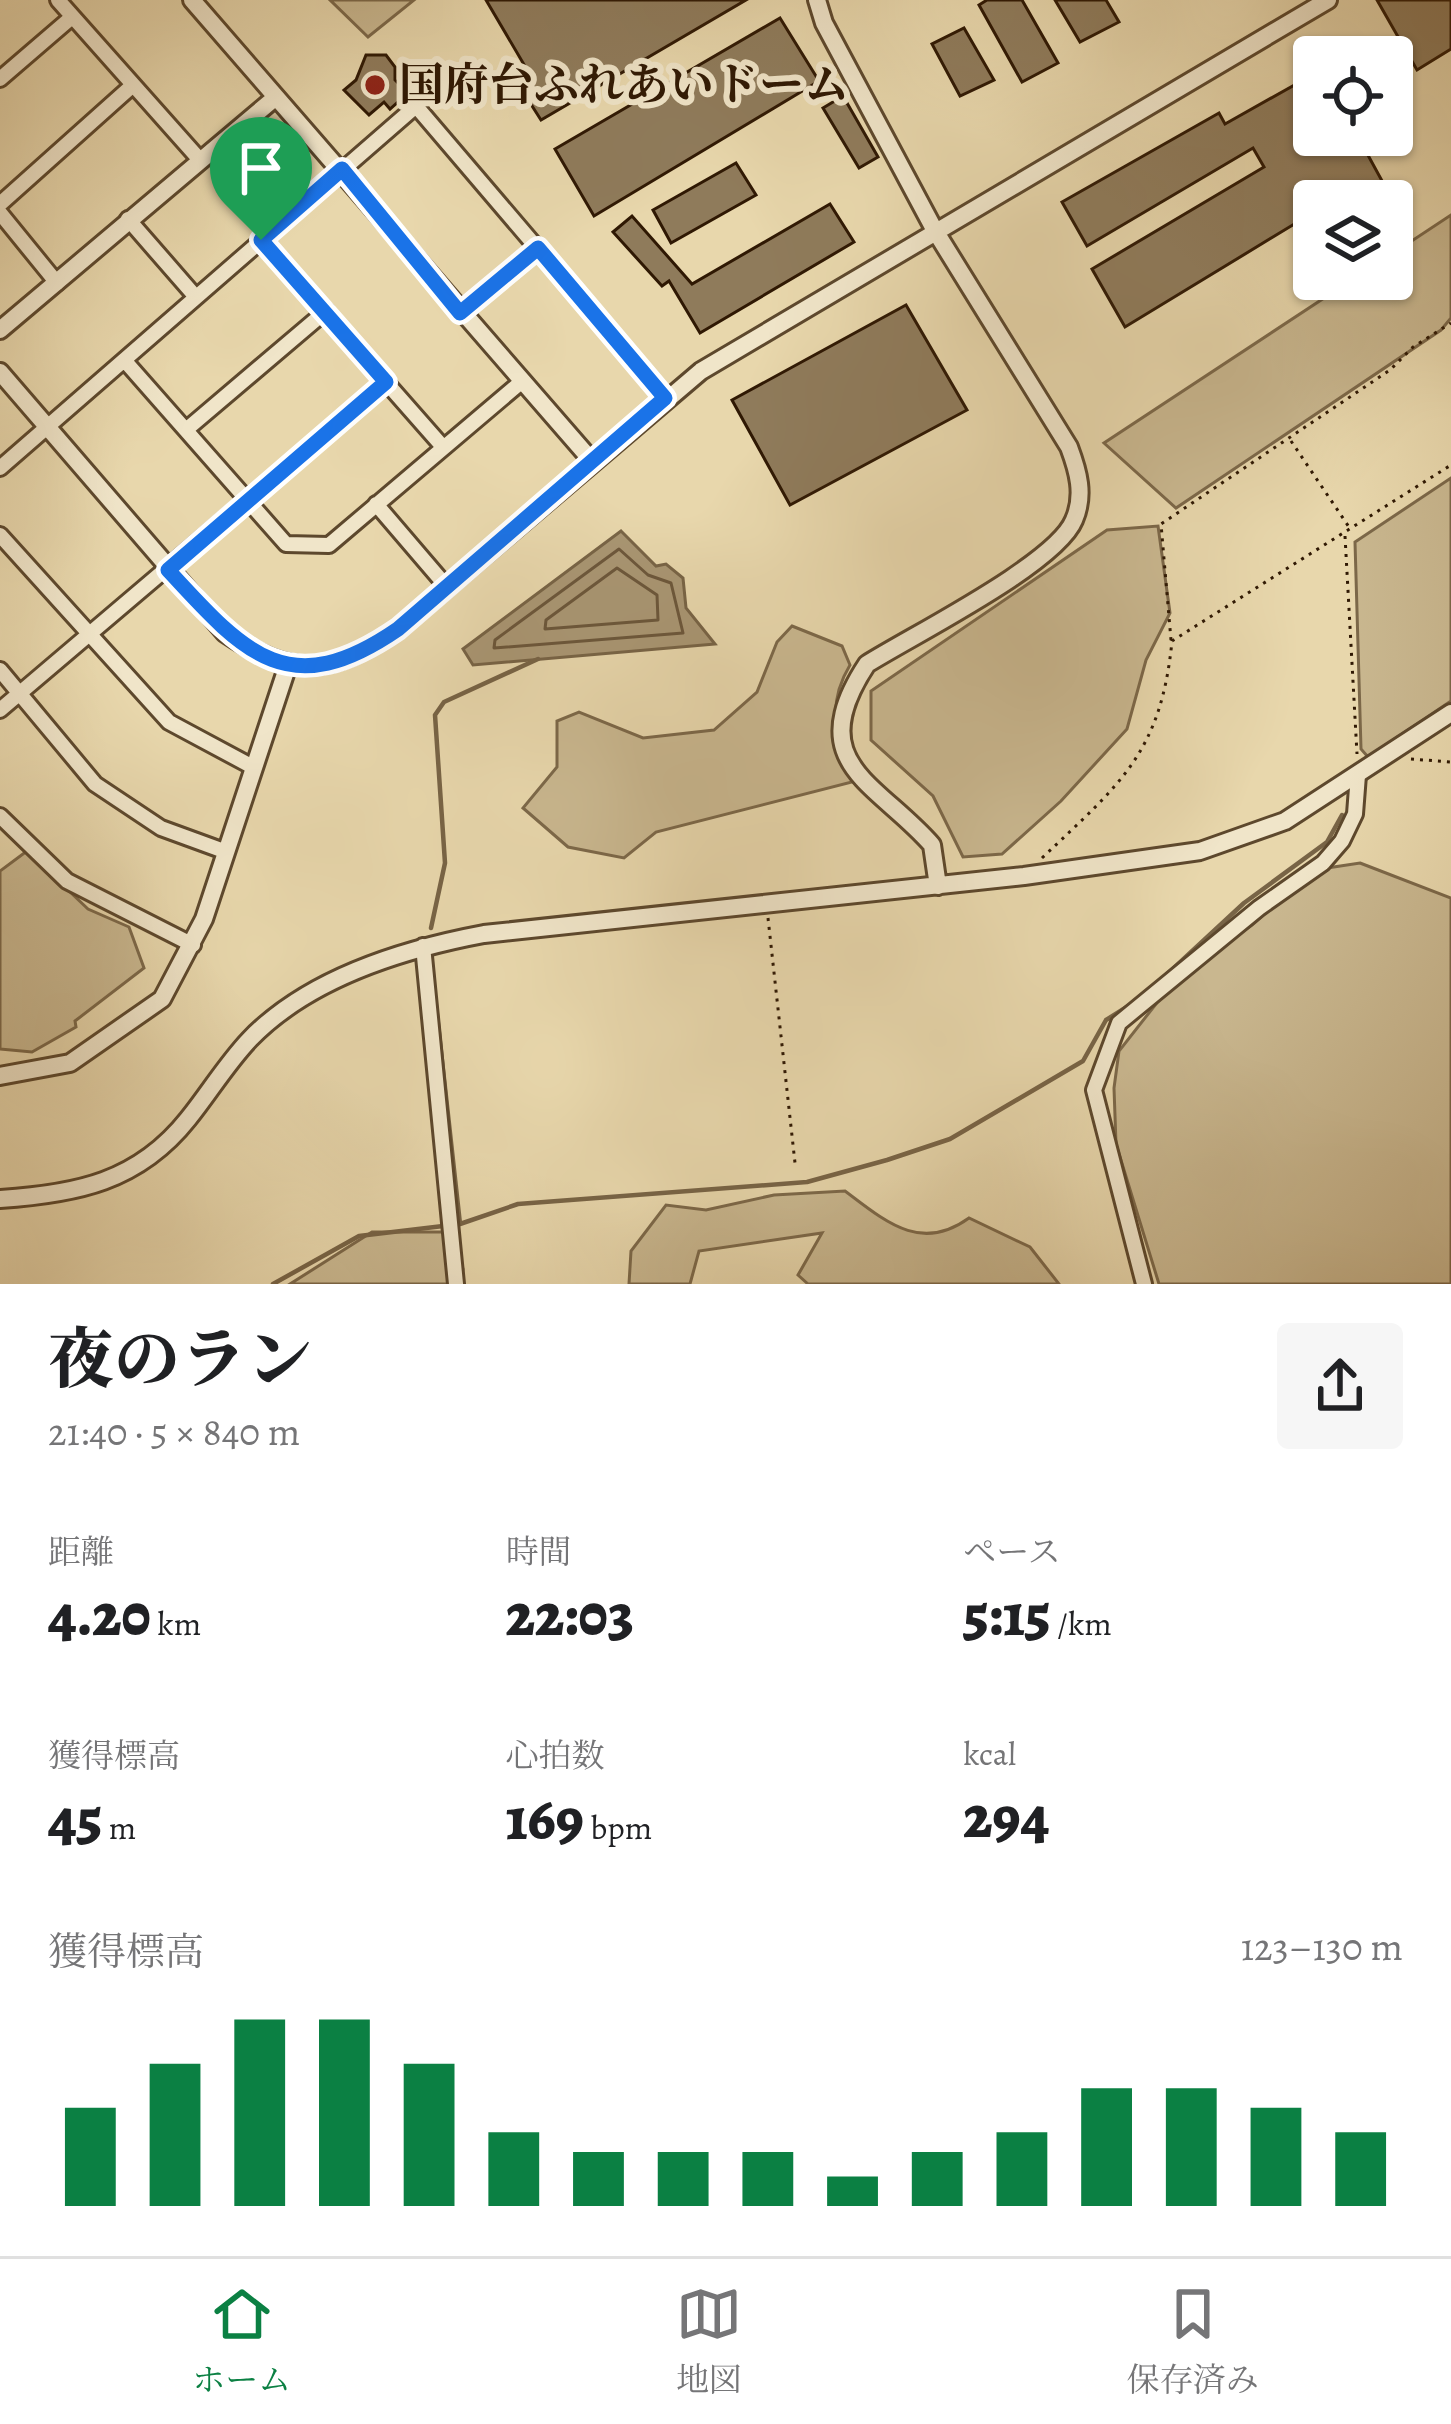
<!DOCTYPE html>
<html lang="ja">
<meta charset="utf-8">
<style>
body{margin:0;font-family:Alegreya,"Noto Serif JP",serif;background:#f6f6f6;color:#202124;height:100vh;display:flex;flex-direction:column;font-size:45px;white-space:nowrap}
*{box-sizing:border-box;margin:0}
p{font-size:39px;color:#757577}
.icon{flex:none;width:66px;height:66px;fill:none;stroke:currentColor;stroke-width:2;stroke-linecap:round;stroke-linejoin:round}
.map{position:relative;height:1284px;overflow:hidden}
.panel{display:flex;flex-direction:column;background:#fff;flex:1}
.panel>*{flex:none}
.buttons{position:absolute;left:1293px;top:36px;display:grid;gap:24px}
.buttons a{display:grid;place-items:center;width:120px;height:120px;border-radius:12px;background:#fff;box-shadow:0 3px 9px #0004;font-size:60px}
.pin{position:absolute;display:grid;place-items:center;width:102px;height:102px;color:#fff;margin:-123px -51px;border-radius:50% 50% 50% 0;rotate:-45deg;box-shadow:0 0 12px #0007}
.pin .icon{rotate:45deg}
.round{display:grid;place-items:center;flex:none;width:126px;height:126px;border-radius:12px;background:#f6f6f6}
.head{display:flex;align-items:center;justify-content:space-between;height:204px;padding:0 48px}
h1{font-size:66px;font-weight:800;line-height:90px}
.metrics{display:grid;grid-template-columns:repeat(3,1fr);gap:18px;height:204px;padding:12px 48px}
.metrics div{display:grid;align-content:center}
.metrics b{font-size:60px;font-weight:800}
.metrics small{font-size:33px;font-weight:400}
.metrics p{font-size:33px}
.chart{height:336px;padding:24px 48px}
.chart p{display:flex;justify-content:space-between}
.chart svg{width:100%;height:216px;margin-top:12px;stroke:#0b8043;stroke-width:6}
.tab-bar{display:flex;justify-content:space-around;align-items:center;height:168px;border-top:3px solid #e0e0e0;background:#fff;font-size:33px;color:#757577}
.tab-bar a{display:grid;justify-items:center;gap:6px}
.tab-bar .current{color:#0b8043}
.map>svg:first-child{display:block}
</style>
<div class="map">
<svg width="1451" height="1284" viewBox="0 0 1451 1284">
<rect width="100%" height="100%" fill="#e8d7ac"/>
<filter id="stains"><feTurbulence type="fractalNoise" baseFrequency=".00167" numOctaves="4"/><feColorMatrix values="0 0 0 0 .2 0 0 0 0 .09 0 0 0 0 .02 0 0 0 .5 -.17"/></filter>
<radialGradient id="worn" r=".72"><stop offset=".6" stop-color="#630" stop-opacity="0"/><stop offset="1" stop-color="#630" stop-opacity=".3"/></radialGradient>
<path fill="#c9b78f" stroke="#7c6849" stroke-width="3" d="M 330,0 L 414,0 L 368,37 Z
M 1451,215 L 1451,318 L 1441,330 L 1176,508 L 1104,443 L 1353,279 L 1392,279 L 1392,254 Z
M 1451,478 L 1451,701 L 1368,757 L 1361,749 L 1355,542 Z
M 1158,526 L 1170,613 L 1146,660 L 1127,729 L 1061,801 L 1002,854 L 963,857 L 933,796 L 871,740 L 871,691 L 1107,530 Z
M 792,626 L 842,646 L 850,665 C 825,706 837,738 852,782 L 656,832 L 624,858 L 568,847 L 523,808 L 557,767 L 557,721 L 579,712 L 643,738 L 714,730 L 757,692 L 777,642 Z
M 27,851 L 88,909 L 129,927 L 144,968 L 75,1021 L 76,1027 L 32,1052 L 0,1049 L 0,871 Z
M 1360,863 L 1451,898 L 1451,1284 L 1159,1284 L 1116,1144 L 1114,1088 L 1119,1051 L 1178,976 L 1252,925 L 1314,870 Z
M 845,1191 C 886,1222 921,1253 969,1218 L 1030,1247 L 1059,1284 L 808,1284 L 798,1275 L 822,1233 L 699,1251 L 690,1284 L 629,1284 L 631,1251 L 666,1205 L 706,1210 L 774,1195 Z
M 372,1232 L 452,1232 L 463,1269 L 461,1284 L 290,1284 Z"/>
<path fill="#a99673" stroke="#786446" stroke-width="3" d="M 621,531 L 656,566 L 666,564 L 683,578 L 686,608 L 715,644 L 473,665 L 463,649 Z"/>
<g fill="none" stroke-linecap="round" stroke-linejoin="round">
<path stroke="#6c573b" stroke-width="3" d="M 619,549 L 648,575 L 671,583 L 683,633 L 494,648 L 495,640 Z
M 617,568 L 657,595 L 658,620 L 545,629 L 546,620 Z"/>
<path stroke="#786446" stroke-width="4.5" d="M 431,928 L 445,863 L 435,715 L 444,702 L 538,659
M 1162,979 L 1244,903 L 1327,842 L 1342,815
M 435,997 L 460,1224
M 273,1284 L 359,1236 L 460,1224 L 518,1204 L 807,1182 L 887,1160 L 950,1139 L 1083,1061 L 1106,1020 L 1130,1005"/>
</g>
<path fill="#8f7b5b" stroke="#2f1803" stroke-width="3" d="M 486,0 L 746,0 L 541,120 L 513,76 L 526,68 Z
M 987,0 L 1022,0 L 1058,63 L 1022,82 L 979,5 Z
M 1055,0 L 1106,0 L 1119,22 L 1080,42 Z
M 1377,0 L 1451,0 L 1451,49 L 1417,70 Z
M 780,18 L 819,81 L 594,216 L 555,149 Z
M 964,28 L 994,80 L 960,96 L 932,44 Z
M 366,55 L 386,55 L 395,67 L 395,80 L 408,93 L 390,109 L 384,102 L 369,115 L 344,90 L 356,80 Z
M 1314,74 L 1314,135 L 1357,135 L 1393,201 L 1314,201 L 1314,255 L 1296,223 L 1125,327 L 1092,269 L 1264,167 L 1253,148 L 1087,246 L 1062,202 L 1219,113 L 1225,124 Z
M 843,96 L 878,157 L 859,168 L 823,108 Z
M 736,163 L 756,195 L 671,243 L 653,210 Z
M 830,204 L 854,242 L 700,333 L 669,281 L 662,286 L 613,232 L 632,216 L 692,284 Z
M 906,305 L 967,410 L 790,505 L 732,400 Z"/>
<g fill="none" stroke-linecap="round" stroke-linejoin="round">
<defs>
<path id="minor" d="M 58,0 L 200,160
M 0,79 L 72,17
M 0,204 L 133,85
M 0,213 L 57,283
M 128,219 L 195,296
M 261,240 L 443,447
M 461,313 L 538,248
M 125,361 L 286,544 L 329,545 L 520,383
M 187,429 L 326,311
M 0,468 L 416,106 L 665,398
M 376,504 L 447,587
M 0,535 L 169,722 L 253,767
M 0,670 L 95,784 L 161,828 L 224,851
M 0,710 L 386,382
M 0,816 L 67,881 L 193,945
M 423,946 L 456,1284
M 1144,1284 L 1094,1090 L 1119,1023 L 1259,908 L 1323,863 L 1342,841 L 1355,814 L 1358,775"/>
<path id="tertiary" d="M 192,0 L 592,461
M 817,0 L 824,23 L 934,229 L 1069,447 C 1078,471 1085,495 1074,520 C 1056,564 913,635 867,664 C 801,764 877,782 932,845 L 938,886
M 0,330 L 276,97
M 0,372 L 225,633 C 294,679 331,675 398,629 L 701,371 L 1328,0
M 0,1076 L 70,1063 L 162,999 L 204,919 L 288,665
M 0,1199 C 76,1194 138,1182 188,1119 C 209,1093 227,1063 250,1039 C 309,978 404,949 484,934 L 1024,876 L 1200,851 L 1285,821 L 1451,713"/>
</defs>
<use href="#minor" stroke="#5d482d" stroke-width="20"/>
<use href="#tertiary" stroke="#5d482d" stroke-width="22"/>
<path stroke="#2f1803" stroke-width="3" stroke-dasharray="3 6" stroke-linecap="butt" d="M 1291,441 L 1349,527
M 1345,536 L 1357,754
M 1171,640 L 1161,524 L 1390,370 L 1413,347 L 1451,323
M 1411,759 L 1451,762
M 1042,858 C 1120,784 1161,753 1172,641 L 1451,465
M 768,918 L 795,1163"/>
<use href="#minor" stroke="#f0e5c9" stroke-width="14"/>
<use href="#tertiary" stroke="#f0e5c9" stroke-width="16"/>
</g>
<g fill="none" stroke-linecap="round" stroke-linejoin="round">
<defs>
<path id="route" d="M 342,169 L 460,313 L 538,248 L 665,398 L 398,629 C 289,704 245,654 168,570 L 386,382 L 261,240 Z"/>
</defs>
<use href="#route" stroke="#fff" stroke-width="24"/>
<use href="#route" stroke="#1a73e8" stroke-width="15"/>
</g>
<circle fill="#8f2418" stroke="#f0e5c9" stroke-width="4.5" cx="375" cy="85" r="12"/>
<g text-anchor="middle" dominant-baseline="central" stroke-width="12" stroke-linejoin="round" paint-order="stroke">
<g font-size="45" font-weight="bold" fill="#2f1803" stroke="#f0e5c9" text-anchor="start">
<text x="399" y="85">国府台ふれあいドーム</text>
</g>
</g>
<rect width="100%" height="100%" filter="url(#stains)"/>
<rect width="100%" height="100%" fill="url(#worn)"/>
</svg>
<div class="buttons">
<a><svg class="icon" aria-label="locate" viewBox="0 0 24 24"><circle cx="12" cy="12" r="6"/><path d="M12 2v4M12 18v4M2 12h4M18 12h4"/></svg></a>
<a><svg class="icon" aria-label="layers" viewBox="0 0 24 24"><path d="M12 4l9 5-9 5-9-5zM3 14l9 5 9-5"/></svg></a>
</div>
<div class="pin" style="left:261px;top:240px;background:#1e9e55"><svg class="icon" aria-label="arrive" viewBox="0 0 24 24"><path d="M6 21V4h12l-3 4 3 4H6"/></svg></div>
</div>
<section class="panel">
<div class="head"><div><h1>夜のラン</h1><p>21:40 · 5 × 840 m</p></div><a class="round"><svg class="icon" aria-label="share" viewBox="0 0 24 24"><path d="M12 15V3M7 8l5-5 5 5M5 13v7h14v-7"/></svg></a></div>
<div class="metrics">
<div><p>距離</p><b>4.20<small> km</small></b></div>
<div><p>時間</p><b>22:03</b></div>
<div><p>ペース</p><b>5:15<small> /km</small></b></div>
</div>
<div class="metrics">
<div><p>獲得標高</p><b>45<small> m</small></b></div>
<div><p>心拍数</p><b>169<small> bpm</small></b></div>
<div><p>kcal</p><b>294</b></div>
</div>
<div class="chart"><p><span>獲得標高</span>123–130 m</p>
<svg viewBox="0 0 160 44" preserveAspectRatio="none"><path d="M5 44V24M15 44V15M25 44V6M35 44V6M45 44V15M55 44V29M65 44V33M75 44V33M85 44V33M95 44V38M105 44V33M115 44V29M125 44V20M135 44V20M145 44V24M155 44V29"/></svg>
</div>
</section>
<nav class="tab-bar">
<a class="current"><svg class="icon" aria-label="home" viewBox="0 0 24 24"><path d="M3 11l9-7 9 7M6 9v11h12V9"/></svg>ホーム</a>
<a><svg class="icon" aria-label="map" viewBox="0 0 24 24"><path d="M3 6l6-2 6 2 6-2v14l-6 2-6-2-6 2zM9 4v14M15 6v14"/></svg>地図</a>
<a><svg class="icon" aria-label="saved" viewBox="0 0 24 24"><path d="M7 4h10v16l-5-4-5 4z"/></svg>保存済み</a>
</nav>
